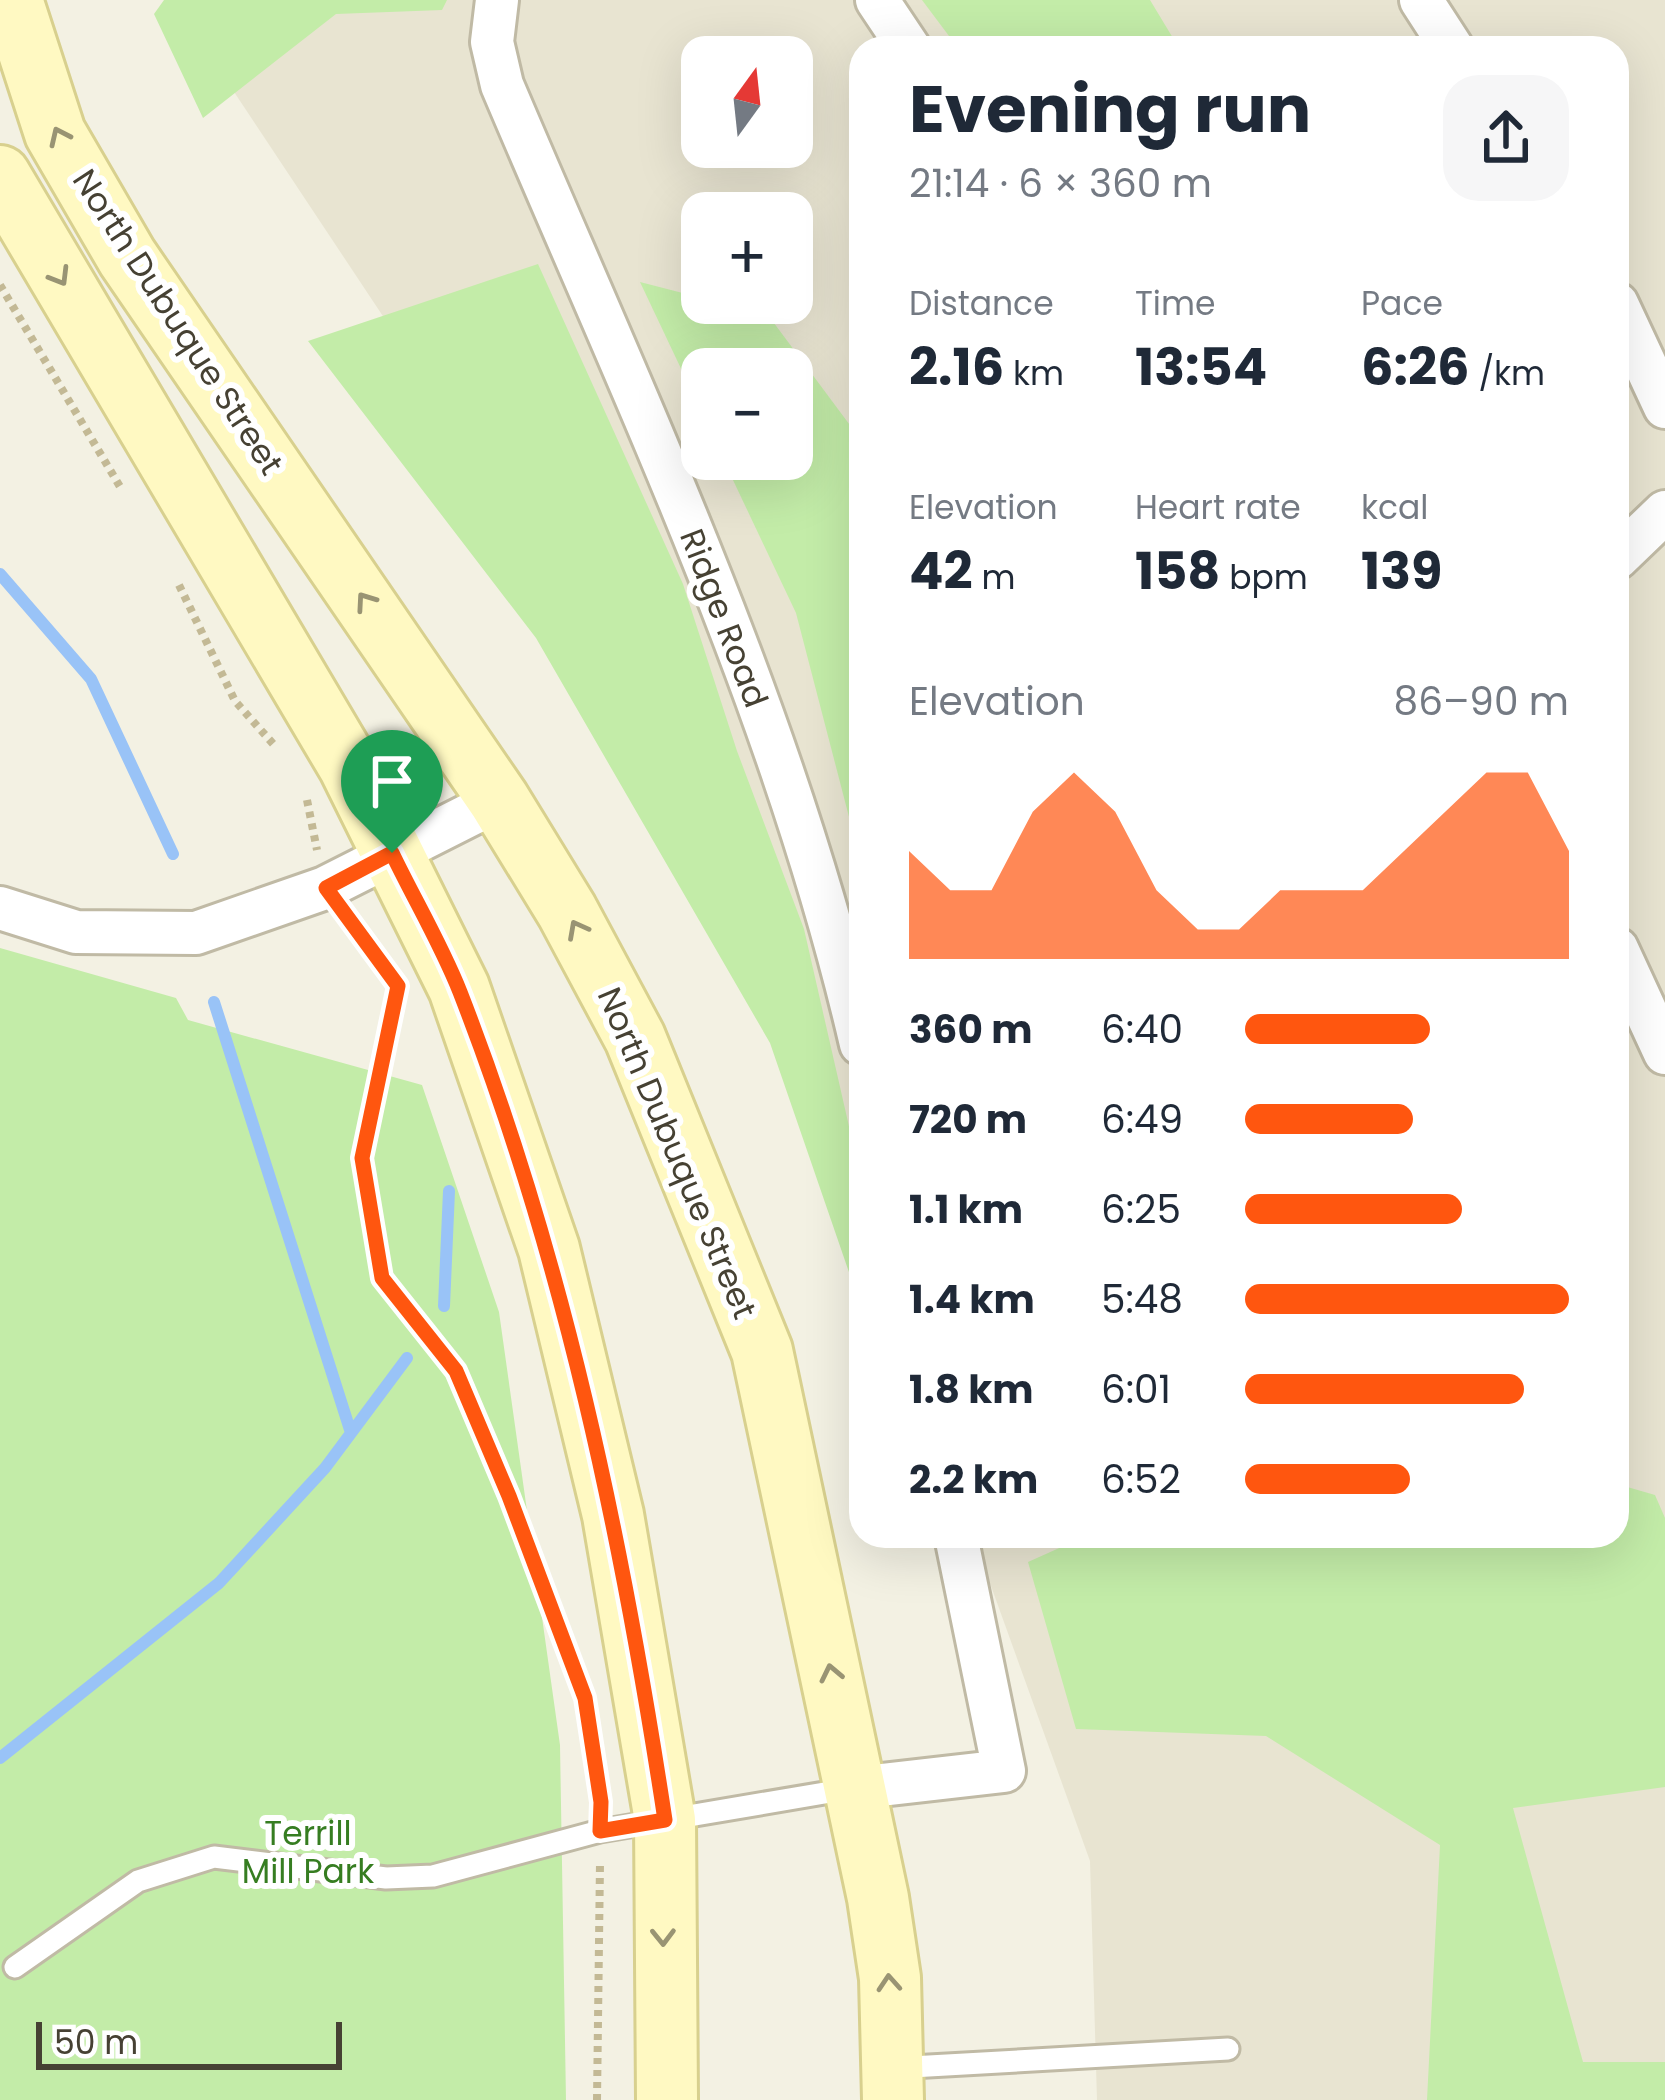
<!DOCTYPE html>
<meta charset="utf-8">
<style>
body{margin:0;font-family:Poppins,sans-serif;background:#f6f6f7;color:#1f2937;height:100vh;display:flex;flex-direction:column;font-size:45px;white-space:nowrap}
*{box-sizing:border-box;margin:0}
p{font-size:39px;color:#747a83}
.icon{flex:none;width:66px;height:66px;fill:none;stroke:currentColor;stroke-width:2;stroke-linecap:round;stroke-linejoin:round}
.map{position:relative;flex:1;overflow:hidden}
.side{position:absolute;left:849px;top:36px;width:780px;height:1512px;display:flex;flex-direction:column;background:#fff;border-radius:36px;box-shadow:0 12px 48px #0002}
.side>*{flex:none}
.needle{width:78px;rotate:15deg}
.buttons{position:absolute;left:681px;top:36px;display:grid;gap:24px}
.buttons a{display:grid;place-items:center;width:132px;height:132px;border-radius:24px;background:#fff;box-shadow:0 12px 48px #0002;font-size:60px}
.scale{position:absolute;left:36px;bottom:30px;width:306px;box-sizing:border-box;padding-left:12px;border:6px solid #464133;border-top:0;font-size:33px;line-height:42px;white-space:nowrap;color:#464133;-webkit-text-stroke:9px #fff;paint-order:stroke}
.pin{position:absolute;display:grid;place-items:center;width:102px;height:102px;color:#fff;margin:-123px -51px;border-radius:50% 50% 50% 0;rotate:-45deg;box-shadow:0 0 12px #0007}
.pin .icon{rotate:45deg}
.round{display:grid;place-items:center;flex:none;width:126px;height:126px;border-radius:36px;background:#f6f6f7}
.overview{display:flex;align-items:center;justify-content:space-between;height:204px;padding:0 60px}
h1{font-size:66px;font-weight:700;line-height:90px}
.metrics{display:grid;grid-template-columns:repeat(3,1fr);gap:18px;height:204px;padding:12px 60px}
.metrics div{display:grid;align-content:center}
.metrics b{font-size:51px;font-weight:700}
.metrics small{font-size:33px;font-weight:400}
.metrics p{font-size:33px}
.chart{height:336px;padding:24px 60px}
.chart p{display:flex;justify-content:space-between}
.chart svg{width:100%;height:216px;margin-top:12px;fill:#ff560f;opacity:.7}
ul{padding:0 60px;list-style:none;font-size:39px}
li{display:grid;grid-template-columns:192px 144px 1fr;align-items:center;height:90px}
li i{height:30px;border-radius:15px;background:#ff560f}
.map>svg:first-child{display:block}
</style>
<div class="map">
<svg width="1665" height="2100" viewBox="0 0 1665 2100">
<rect width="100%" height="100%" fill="#f3f1e3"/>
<path fill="#e8e4d1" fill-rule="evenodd" d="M 173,0 L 1665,0 L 1665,2100 L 1097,2100 L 1090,1861 L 973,1536 L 1617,1536 L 1617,48 L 861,48 L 861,1228 L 509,506 ZM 702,57 L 792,57 L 792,147 L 702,147 ZM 702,213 L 792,213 L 792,303 L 702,303 ZM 702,369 L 792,369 L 792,459 L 702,459 Z"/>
<path fill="#c3eca8" d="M 164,0 L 447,0 L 442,10 L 336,14 L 203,118 L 154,14 Z
M 922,0 L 1150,0 L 1179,48 L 958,48 Z
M 538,264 L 683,584 L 737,751 L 804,929 L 861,1179 L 861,1307 L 770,1043 L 536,638 L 308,341 Z
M 640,282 L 702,298 L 702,303 L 768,315 L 861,440 L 861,863 L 796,613 L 723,459 L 792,459 L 792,369 L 702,369 L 702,413 Z
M 0,948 L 176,998 L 188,1020 L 422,1085 L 499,1312 L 560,1745 L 566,2100 L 0,2100 Z
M 1617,1484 L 1655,1495 L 1665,1518 L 1665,1787 L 1513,1808 L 1583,2062 L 1665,2062 L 1665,2100 L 1427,2100 L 1440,1845 L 1266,1736 L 1076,1729 L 1028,1562 L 1086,1536 L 1617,1536 Z"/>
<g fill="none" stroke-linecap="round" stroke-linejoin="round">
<path stroke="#99c3f7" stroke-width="12" d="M 0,574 L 91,679 L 173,854
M 214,1002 L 351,1433
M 444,1306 L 449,1191
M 0,1758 L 219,1583 L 325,1468 L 407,1358"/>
<defs>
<path id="lane" d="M 15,1967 L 138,1881 L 214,1857 L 386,1878 L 433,1876 L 600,1831 L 848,1789
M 893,2068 L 1228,2049"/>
<path id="street" d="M 497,0 L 492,42 L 502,85 C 635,399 784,711 861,1044
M 877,0 L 909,48
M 1421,0 L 1452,48
M 1617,304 L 1665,407
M 1617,558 L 1665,512
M 0,908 L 76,932 L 196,933 L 325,888 L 499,800
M 1617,949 L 1665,1053
M 855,1788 L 1004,1771 L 956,1536"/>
<path id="secondary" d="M 12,0 L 55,133 L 127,257 L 499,800 L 567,911 L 635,1038 L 762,1351 L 878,1898 L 890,1978 L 893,2100
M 0,176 L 349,766 L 459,988 L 549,1249 L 613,1515 L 665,1820 L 667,2100"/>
</defs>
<use href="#lane" stroke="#c0baa5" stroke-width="27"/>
<use href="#street" stroke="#c0baa5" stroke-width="48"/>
<use href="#secondary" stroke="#d8d08e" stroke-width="66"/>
<path stroke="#c3b995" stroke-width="8" stroke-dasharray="6 6" stroke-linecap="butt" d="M 0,285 L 122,490
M 179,585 L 235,701 L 275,746
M 307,800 L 317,850
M 347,917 L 398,986 L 362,1158 L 382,1278 L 456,1371 L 509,1496 L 585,1698 L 601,1806
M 597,2100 L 600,1863"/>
<use href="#lane" stroke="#fff" stroke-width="21"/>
<use href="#street" stroke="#fff" stroke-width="42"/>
<use href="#secondary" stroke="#fff9c2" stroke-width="60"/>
</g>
<defs><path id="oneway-chevron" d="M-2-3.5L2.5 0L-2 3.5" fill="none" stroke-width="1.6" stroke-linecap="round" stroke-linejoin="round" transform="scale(3)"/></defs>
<g stroke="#999473">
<use href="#oneway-chevron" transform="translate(59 136) rotate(-115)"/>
<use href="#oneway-chevron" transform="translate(60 277) rotate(59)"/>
<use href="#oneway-chevron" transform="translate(365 601) rotate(-125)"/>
<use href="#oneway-chevron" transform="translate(577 929) rotate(-118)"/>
<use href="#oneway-chevron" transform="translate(831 1673) rotate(-102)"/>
<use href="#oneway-chevron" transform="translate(663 1937) rotate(89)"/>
<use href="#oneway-chevron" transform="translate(889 1983) rotate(-94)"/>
</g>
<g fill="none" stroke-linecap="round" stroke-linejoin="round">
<defs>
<path id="route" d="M 392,853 C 414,899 441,944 460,992 C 564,1259 622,1537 665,1820 L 600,1831 L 601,1802 L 585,1698 L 509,1496 L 456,1371 L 382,1278 L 362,1158 L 398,986 L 326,888 Z"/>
</defs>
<use href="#route" stroke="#fff" stroke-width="24"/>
<use href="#route" stroke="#ff560f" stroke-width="15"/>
</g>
<g text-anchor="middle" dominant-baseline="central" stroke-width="12" stroke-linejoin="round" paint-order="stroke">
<g font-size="33" fill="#464133" stroke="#fff">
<text transform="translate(178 322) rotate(57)">North Dubuque Street</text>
<text transform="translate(724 618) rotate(69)">Ridge Road</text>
<text transform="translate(677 1153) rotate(67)">North Dubuque Street</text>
</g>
<g font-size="33" fill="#367d21" stroke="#fff">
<text x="308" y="1833">Terrill<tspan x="308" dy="38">Mill Park</tspan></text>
</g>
</g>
</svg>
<div class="buttons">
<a><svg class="needle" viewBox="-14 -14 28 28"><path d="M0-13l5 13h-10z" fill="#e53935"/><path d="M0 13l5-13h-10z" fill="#747a83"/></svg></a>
<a>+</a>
<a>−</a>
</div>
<div class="scale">50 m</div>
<div class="pin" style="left:392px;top:853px;background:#1e9e55"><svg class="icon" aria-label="arrive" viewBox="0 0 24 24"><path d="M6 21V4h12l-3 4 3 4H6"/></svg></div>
<section class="side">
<div class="overview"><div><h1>Evening run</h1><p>21:14 · 6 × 360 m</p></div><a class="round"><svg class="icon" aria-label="share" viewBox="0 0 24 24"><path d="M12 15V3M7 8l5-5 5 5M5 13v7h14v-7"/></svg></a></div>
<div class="metrics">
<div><p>Distance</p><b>2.16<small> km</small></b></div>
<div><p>Time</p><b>13:54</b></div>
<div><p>Pace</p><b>6:26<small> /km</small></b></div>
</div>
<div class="metrics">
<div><p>Elevation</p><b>42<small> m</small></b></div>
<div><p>Heart rate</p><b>158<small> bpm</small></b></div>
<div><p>kcal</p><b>139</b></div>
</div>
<div class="chart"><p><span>Elevation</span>86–90 m</p>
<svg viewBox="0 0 160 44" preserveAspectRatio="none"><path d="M0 44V22L10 30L20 30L30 14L40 6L50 14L60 30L70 38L80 38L90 30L100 30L110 30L120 22L130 14L140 6L150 6L160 22V44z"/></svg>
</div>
<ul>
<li><b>360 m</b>6:40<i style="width:57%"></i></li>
<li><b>720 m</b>6:49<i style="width:52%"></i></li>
<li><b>1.1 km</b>6:25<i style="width:67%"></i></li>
<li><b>1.4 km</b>5:48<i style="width:100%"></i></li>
<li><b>1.8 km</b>6:01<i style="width:86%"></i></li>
<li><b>2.2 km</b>6:52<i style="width:51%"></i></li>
</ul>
</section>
</div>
